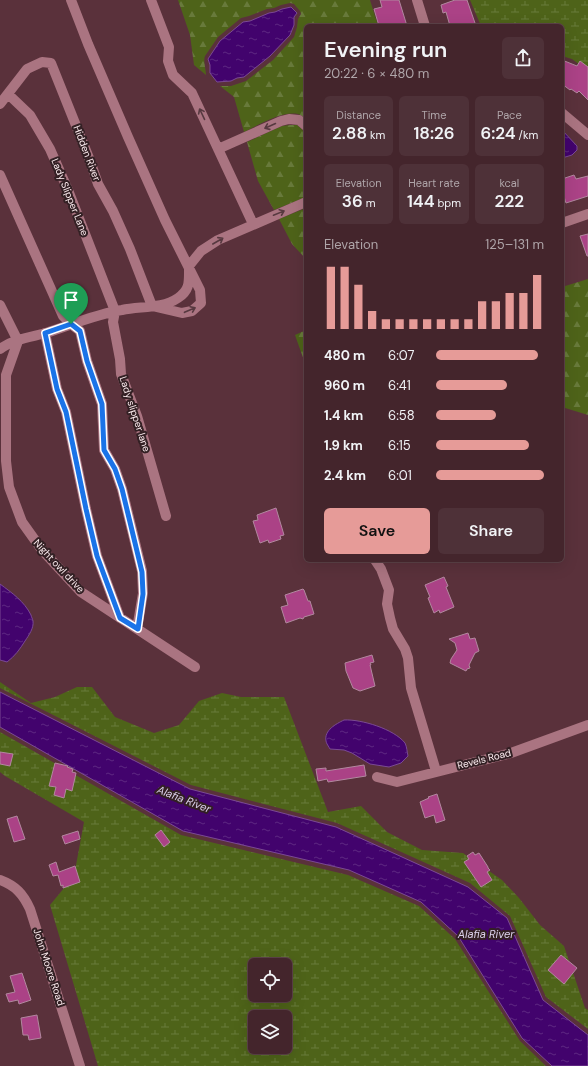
<!DOCTYPE html>
<meta charset="utf-8">
<style>
body{margin:0;font-family:"DM Sans",sans-serif;background:#4e3138;color:#f1f3f6;height:100vh;display:flex;flex-direction:column;font-size:15px;white-space:nowrap}
*{box-sizing:border-box;margin:0}
p{font-size:13px;color:#afa5a9}
.icon{flex:none;width:22px;height:22px;fill:none;stroke:currentColor;stroke-width:2;stroke-linecap:round;stroke-linejoin:round}
.map{position:relative;flex:1;overflow:hidden}
.drawer{position:absolute;left:304px;top:24px;width:260px;height:538px;display:flex;flex-direction:column;background:#44252c;border-radius:6px;box-shadow:0 4px 16px #0002,0 0 0 1px #5c4248}
.drawer>*{flex:none}
.tools{position:absolute;left:248px;top:958px;display:grid;gap:8px}
.tools a{display:grid;place-items:center;width:44px;height:44px;border-radius:6px;background:#44252c;box-shadow:0 4px 16px #0002,0 0 0 1px #5c4248;font-size:20px}
.pin{position:absolute;display:grid;place-items:center;width:34px;height:34px;color:#fff;margin:-41px -17px;border-radius:50% 50% 50% 0;rotate:-45deg;box-shadow:0 0 4px #0007}
.pin .icon{rotate:45deg}
.round{display:grid;place-items:center;flex:none;width:42px;height:42px;border-radius:6px;background:#4e3138}
.head{display:flex;align-items:center;justify-content:space-between;height:68px;padding:0 20px}
h1{font-size:22px;font-weight:600;line-height:30px}
.stats{display:grid;grid-template-columns:repeat(3,1fr);gap:6px;height:68px;padding:4px 20px}
.stats div{display:grid;align-content:center;border-radius:6px;background:#4e3138;text-align:center}
.stats b{font-size:17px;font-weight:600}
.stats small{font-size:11px;font-weight:400}
.stats p{font-size:11px}
.chart{height:112px;padding:8px 20px}
.chart p{display:flex;justify-content:space-between}
.chart svg{width:100%;height:72px;margin-top:4px;stroke:#e69b98;stroke-width:6}
.cta{display:flex;gap:8px;margin-top:auto;padding:8px 20px}
.cta a{flex:1;height:46px;border-radius:6px;background:#e69b98;color:#111;font-size:16px;font-weight:600;line-height:46px;text-align:center}
.cta a+a{background:#4e3138;color:#f1f3f6}
ul{padding:0 20px;list-style:none;font-size:13px}
li{display:grid;grid-template-columns:64px 48px 1fr;align-items:center;height:30px}
li i{height:10px;border-radius:5px;background:#e69b98}
.map>svg:first-child{display:block}
</style>
<div class="map">
<svg width="588" height="1066" viewBox="0 0 588 1066">
<defs>
<pattern id="forest-firs" width="22" height="20" patternUnits="userSpaceOnUse"><rect width="22" height="20" fill="#4e6319"/><path d="M5 1l3.5 6h-7zM16 11l3.5 6h-7z" fill="#687a3b"/></pattern>
<pattern id="wetland-marsh" width="20" height="14" patternUnits="userSpaceOnUse"><rect width="20" height="14" fill="#4e6319"/><path d="M1 5h8M5 5V1M11 12h8M15 12V8" fill="none" stroke="#687a3b"/></pattern>
<pattern id="water-ripples" width="26" height="14" patternUnits="userSpaceOnUse"><rect width="26" height="14" fill="#42036d"/><path d="M2 4q2-2 4 0t4 0M15 11q2-2 4 0t4 0" fill="none" stroke="#5e2882"/></pattern>
</defs>
<rect width="100%" height="100%" fill="#5a313b"/>
<path fill="url(#forest-firs)" d="M 178,0 L 370,0 L 378,26 L 306,26 L 306,119 C 304,117 301,115 298,114 C 281,111 259,125 244,132 L 234,97 L 220,86 L 231,86 L 246,81 L 273,60 L 294,37 L 297,27 L 298,19 L 301,14 L 300,11 L 294,4 L 290,3 L 281,5 L 274,8 L 267,9 L 249,16 L 241,18 L 218,37 L 205,56 C 203,60 206,70 206,75 L 194,65 L 190,35 Z
M 290,125 L 297,125 L 302,129 L 306,137 L 306,197 L 274,210 L 258,181 L 247,142 L 282,126 Z
M 306,208 L 306,259 L 292,244 L 279,219 Z
M 588,279 L 588,415 L 562,407 L 562,287 Z
M 306,330 L 306,366 L 295,335 Z"/>
<path fill="url(#wetland-marsh)" fill-rule="evenodd" d="M 470,0 L 588,0 L 588,71 L 572,59 L 562,56 L 562,26 L 481,26 Z
M 0,682 L 31,703 L 55,697 L 77,687 L 92,687 L 115,717 L 154,733 L 179,725 L 199,701 L 222,693 L 241,697 L 284,697 L 328,812 L 361,806 L 387,832 L 422,850 L 463,853 L 502,880 L 519,898 L 540,925 L 564,946 L 585,1008 L 588,1010 L 588,1029 L 546,997 L 510,916 L 470,883 L 337,823 L 191,785 L 0,688 Z
M 0,732 L 181,835 L 348,875 L 419,906 L 455,939 L 520,1041 L 546,1066 L 98,1066 L 50,905 L 74,876 L 84,822 L 5,776 L 0,772 ZM 255,965 L 285,965 L 285,995 L 255,995 ZM 255,1017 L 285,1017 L 285,1047 L 255,1047 Z"/>
<path fill="url(#water-ripples)" stroke="#7a4994" d="M 291,7 L 297,13 L 294,17 L 294,25 L 290,35 L 270,56 L 244,77 L 237,78 L 231,81 L 217,82 L 210,73 L 210,65 L 208,59 L 220,41 L 243,22 L 250,21 L 269,13 L 275,12 L 282,9 Z
M 562,130 L 577,146 L 577,150 L 572,155 L 562,158 Z
M 0,584 C 12,593 24,601 31,615 C 31,616 33,620 33,621 C 34,628 29,635 25,641 C 20,649 15,656 7,662 L 0,660 Z
M 0,692 L 190,789 L 336,827 L 468,887 L 507,918 L 543,1000 L 588,1035 L 588,1066 L 552,1066 L 522,1038 L 458,936 L 421,902 L 349,870 L 183,831 L 0,727 Z
M 344,720 C 361,719 394,729 405,743 C 407,747 407,752 408,756 L 401,763 L 389,767 L 370,764 L 352,753 L 344,750 L 330,749 C 329,747 326,743 326,741 C 324,730 336,724 344,720 Z"/>
<path fill="#ab4286" stroke="#b2889f" d="M 380,0 L 399,0 L 407,26 L 379,26 L 374,9 L 382,7 Z
M 455,0 L 467,0 L 476,26 L 450,26 L 446,12 L 443,13 L 441,5 Z
M 562,60 L 577,66 L 580,61 L 588,67 L 588,100 L 579,91 L 577,93 L 571,89 L 570,90 L 562,84 Z
M 574,175 L 576,179 L 588,176 L 588,196 L 566,203 L 562,190 L 562,179 Z
M 588,234 L 588,256 L 587,256 L 580,236 Z
M 276,508 L 284,535 L 280,536 L 281,539 L 269,543 L 268,540 L 260,543 L 253,521 L 258,520 L 257,515 Z
M 444,577 L 448,586 L 446,587 L 454,607 L 440,613 L 439,610 L 434,613 L 428,598 L 430,597 L 425,585 Z
M 303,589 L 304,590 L 308,601 L 310,601 L 314,614 L 304,617 L 303,619 L 300,618 L 286,623 L 281,607 L 288,605 L 285,595 Z
M 468,633 L 470,639 L 475,638 L 479,651 L 475,653 L 469,665 L 470,668 L 467,669 L 466,671 L 450,663 L 451,659 L 457,650 L 455,643 L 449,639 Z
M 372,655 L 374,662 L 370,663 L 371,665 L 370,665 L 375,686 L 360,691 L 353,688 L 346,671 L 345,663 Z
M 0,752 L 13,754 L 10,766 L 0,764 Z
M 55,763 L 68,766 L 67,767 L 73,769 L 72,772 L 76,773 L 72,791 L 66,789 L 64,798 L 54,795 L 56,787 L 49,786 Z
M 364,765 L 366,776 L 328,782 L 327,779 L 318,781 L 316,769 L 326,768 L 326,771 Z
M 437,794 L 445,820 L 436,823 L 434,815 L 425,818 L 420,802 L 429,798 L 428,797 Z
M 17,816 L 25,839 L 14,842 L 7,819 Z
M 161,830 L 170,842 L 164,847 L 155,835 Z
M 78,831 L 80,839 L 65,844 L 62,836 Z
M 473,852 L 475,855 L 479,853 L 488,867 L 488,868 L 490,870 L 487,872 L 492,880 L 481,887 L 464,862 L 469,859 L 467,856 Z
M 56,862 L 59,872 L 75,866 L 80,882 L 63,888 L 63,885 L 61,886 L 58,875 L 53,876 L 49,865 Z
M 561,955 L 577,968 L 564,984 L 548,970 Z
M 22,973 L 31,1000 L 19,1004 L 18,1000 L 9,1002 L 6,994 L 15,992 L 10,976 Z
M 37,1015 L 41,1038 L 29,1040 L 28,1035 L 23,1035 L 21,1018 Z"/>
<g fill="none" stroke-linecap="round" stroke-linejoin="round">
<path stroke="#aa7481" stroke-width="10" d="M 71,0 L 88,44 L 128,137 L 165,220 L 200,290 L 201,303 L 192,311 L 182,313 L 152,306
M 151,0 L 169,47 L 168,61 L 173,75 L 192,93 L 253,224
M 417,0 L 425,26
M 8,94 L 30,115 L 50,149 L 68,190 L 115,311 L 113,322 L 120,359 L 121,374 L 137,416 L 166,516
M 0,104 L 27,69 L 42,62 L 51,63 L 89,158 L 98,184 L 113,211 L 130,249 L 152,306
M 562,113 L 588,135
M 218,149 L 281,121 L 289,119 L 299,120 L 306,126
M 0,175 L 63,316 L 71,324 L 80,331 L 87,361 L 102,404 L 104,450 L 115,469 L 122,489 L 142,571 L 143,593 L 137,629
M 562,223 L 588,214
M 189,266 L 201,251 L 218,240 L 306,202
M 0,305 L 18,341 L 6,375 L 6,461 L 9,487 L 22,522 L 42,550 L 81,592 L 195,667
M 45,333 L 57,389 L 66,412 L 86,509 L 97,556 L 120,618
M 0,349 C 13,339 31,337 46,333 C 71,325 96,314 122,310 C 140,306 162,309 178,298 C 190,290 189,282 189,269
M 375,560 L 381,569 L 389,590 L 387,604 L 390,618 L 393,629 L 405,649 L 408,658 L 411,688 L 436,771
M 377,777 L 397,782 L 511,753 L 588,725
M 0,880 C 16,886 23,894 30,909 L 80,1066"/>
</g>
<defs><path id="oneway-shaft" d="M-6 0H5M1.5-3L5.5 0L1.5 3" fill="none" stroke-width="1.6" stroke-linecap="round" stroke-linejoin="round"/></defs>
<g stroke="#573940">
<use href="#oneway-shaft" transform="translate(202 114) rotate(-115)"/>
<use href="#oneway-shaft" transform="translate(270 126) rotate(156)"/>
<use href="#oneway-shaft" transform="translate(279 213) rotate(-22)"/>
<use href="#oneway-shaft" transform="translate(218 241) rotate(-30)"/>
<use href="#oneway-shaft" transform="translate(190 310) rotate(-23)"/>
</g>
<g fill="none" stroke-linecap="round" stroke-linejoin="round">
<defs>
<path id="route" d="M 71,324 L 80,331 L 87,361 L 102,404 L 104,450 L 115,469 L 122,489 L 142,572 L 143,594 L 138,629 L 120,618 L 97,556 L 86,509 L 66,412 L 57,389 L 45,333 Z"/>
</defs>
<use href="#route" stroke="#fff" stroke-width="8"/>
<use href="#route" stroke="#1a73e8" stroke-width="5"/>
</g>
<g text-anchor="middle" dominant-baseline="central" stroke-width="4" stroke-linejoin="round" paint-order="stroke">
<g font-size="10" fill="#fdedf0" stroke="#332024">
<text transform="translate(87 153) rotate(69)">Hidden River</text>
<text transform="translate(70 197) rotate(68)">Lady Slipper Lane</text>
<text transform="translate(135 414) rotate(72)">Lady slipper lane</text>
<text transform="translate(59 566) rotate(47)">Night owl drive</text>
<text transform="translate(484 759) rotate(-14)">Revels Road</text>
<text transform="translate(49 967) rotate(72)">John Moore Road</text>
</g>
<g font-size="11" font-style="italic" fill="#dcd1ec" stroke="#332024">
<text transform="translate(184 799) rotate(21)">Alafia River</text>
<text x="486" y="934">Alafia River</text>
</g>
</g>
</svg>
<div class="tools">
<a><svg class="icon" aria-label="locate" viewBox="0 0 24 24"><circle cx="12" cy="12" r="6"/><path d="M12 2v4M12 18v4M2 12h4M18 12h4"/></svg></a>
<a><svg class="icon" aria-label="layers" viewBox="0 0 24 24"><path d="M12 4l9 5-9 5-9-5zM3 14l9 5 9-5"/></svg></a>
</div>
<div class="pin" style="left:71px;top:324px;background:#1e9e55"><svg class="icon" aria-label="arrive" viewBox="0 0 24 24"><path d="M6 21V4h12l-3 4 3 4H6"/></svg></div>
<section class="drawer">
<div class="head"><div><h1>Evening run</h1><p>20:22 · 6 × 480 m</p></div><a class="round"><svg class="icon" aria-label="share" viewBox="0 0 24 24"><path d="M12 15V3M7 8l5-5 5 5M5 13v7h14v-7"/></svg></a></div>
<div class="stats">
<div><p>Distance</p><b>2.88<small> km</small></b></div>
<div><p>Time</p><b>18:26</b></div>
<div><p>Pace</p><b>6:24<small> /km</small></b></div>
</div>
<div class="stats">
<div><p>Elevation</p><b>36<small> m</small></b></div>
<div><p>Heart rate</p><b>144<small> bpm</small></b></div>
<div><p>kcal</p><b>222</b></div>
</div>
<div class="chart"><p><span>Elevation</span>125–131 m</p>
<svg viewBox="0 0 160 44" preserveAspectRatio="none"><path d="M5 44V6M15 44V6M25 44V17M35 44V33M45 44V38M55 44V38M65 44V38M75 44V38M85 44V38M95 44V38M105 44V38M115 44V27M125 44V27M135 44V22M145 44V22M155 44V11"/></svg>
</div>
<ul>
<li><b>480 m</b>6:07<i style="width:94%"></i></li>
<li><b>960 m</b>6:41<i style="width:66%"></i></li>
<li><b>1.4 km</b>6:58<i style="width:56%"></i></li>
<li><b>1.9 km</b>6:15<i style="width:86%"></i></li>
<li><b>2.4 km</b>6:01<i style="width:100%"></i></li>
</ul>
<div class="cta"><a>Save</a><a>Share</a></div>
</section>
</div>
